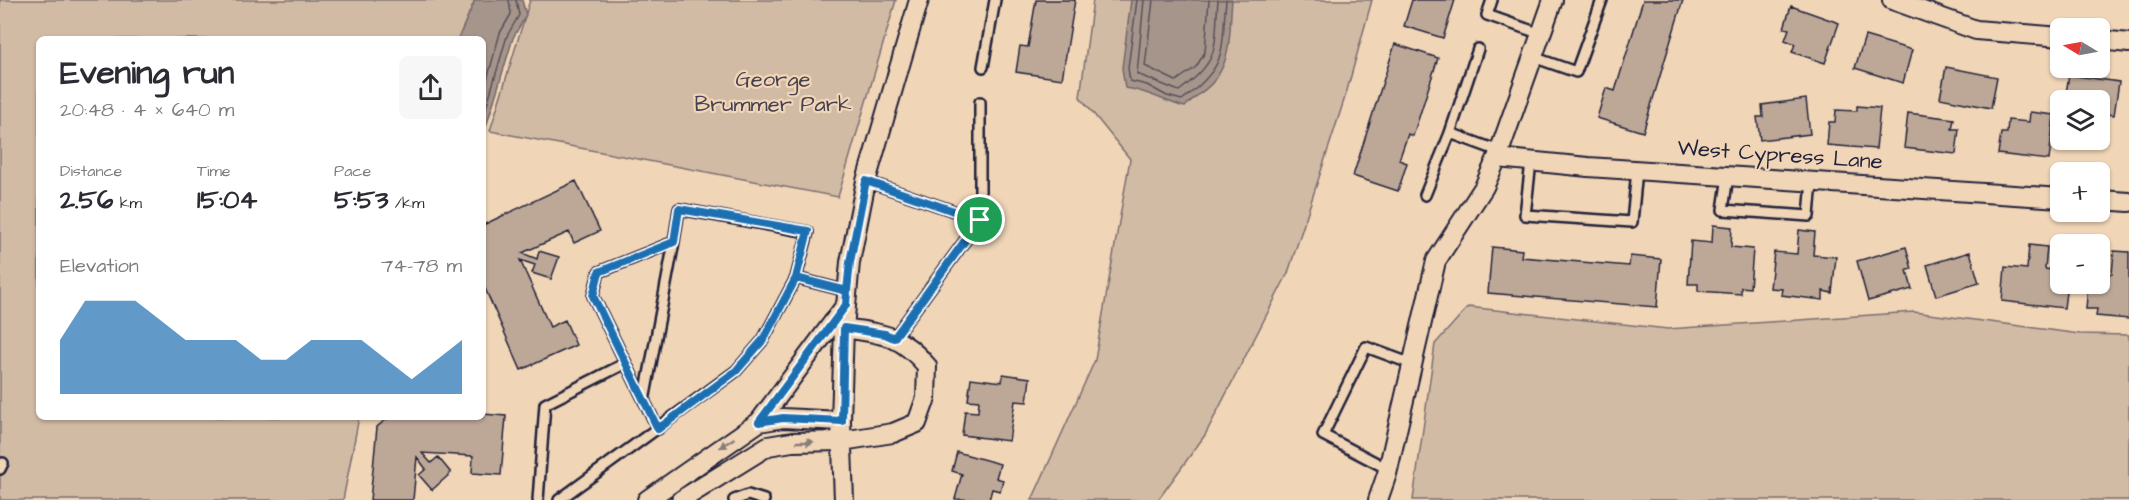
<!DOCTYPE html>
<meta charset="utf-8">
<style>
body{margin:0;font-family:"Architects Daughter",sans-serif;background:#f7f7f7;color:#2b2b33;height:100vh;display:flex;flex-direction:column;font-size:22px;white-space:nowrap}
*{box-sizing:border-box;margin:0}
p{font-size:20px;color:#7c7c81}
.icon{flex:none;width:33px;height:33px;fill:none;stroke:currentColor;stroke-width:2;stroke-linecap:round;stroke-linejoin:round}
.map{position:relative;flex:1;overflow:hidden}
.side{position:absolute;left:36px;top:36px;width:450px;height:384px;display:flex;flex-direction:column;background:#fff;border-radius:9px;box-shadow:0 2px 4px #0004}
.side>*{flex:none}
.needle{width:39px;rotate:280deg}
.tools{position:absolute;left:2050px;top:18px;display:grid;gap:12px}
.tools a{display:grid;place-items:center;width:60px;height:60px;border-radius:9px;background:#fff;box-shadow:0 2px 4px #0004;font-size:30px}
.pin{position:absolute;display:grid;place-items:center;width:51px;height:51px;color:#fff;margin:-26px;border:3px solid #fff;border-radius:50%;box-shadow:0 2px 6px #0007}
.round{display:grid;place-items:center;flex:none;width:63px;height:63px;border-radius:9px;background:#f7f7f7}
.head{display:flex;align-items:center;justify-content:space-between;height:102px;padding:0 24px}
h1{font-size:33px;font-weight:700;line-height:45px}
.metrics{display:grid;grid-template-columns:repeat(3,1fr);gap:9px;height:102px;padding:6px 24px}
.metrics div{display:grid;align-content:center}
.metrics b{font-size:26px;font-weight:700}
.metrics small{font-size:16px;font-weight:400}
.metrics p{font-size:16px}
.chart{height:168px;padding:12px 24px}
.chart p{display:flex;justify-content:space-between}
.chart svg{width:100%;height:108px;margin-top:6px;fill:#1f6fb2;opacity:.7}
.map>svg:first-child{display:block}
</style>
<div class="map">
<svg width="2129" height="500" viewBox="0 0 2129 500">
<rect width="100%" height="100%" fill="#f0d5b7"/>
<filter id="ink" filterUnits="userSpaceOnUse"><feTurbulence type="fractalNoise" baseFrequency=".0167" numOctaves="2"/><feDisplacementMap in="SourceGraphic" scale="12" xChannelSelector="R" yChannelSelector="G"/><feConvolveMatrix kernelMatrix="1 2 1 2 8 2 1 2 1" color-interpolation-filters="sRGB"/></filter>
<g filter="url(#ink)">
<path fill="#d2bba5" stroke="#7a6e70" stroke-width="1.5" d="M 0,0 L 475,0 L 458,39 L 39,39 L 39,417 L 359,417 L 343,500 L 0,500 Z
M 530,0 L 896,0 L 838,197 L 490,131 Z
M 1093,0 L 1372,0 L 1346,94 L 1288,273 L 1205,435 L 1158,500 L 1032,500 L 1095,360 L 1130,159 L 1080,97 Z
M 1468,307 L 1668,329 L 1914,312 L 2080,334 L 2129,335 L 2129,500 L 1413,500 L 1435,344 Z"/>
<path fill="#a6958b" stroke="#71676b" stroke-width="1.5" d="M 475,0 L 522,0 L 526,15 L 513,38 L 483,137 L 483,39 L 458,39 Z
M 1131,0 L 1232,0 C 1229,28 1233,59 1213,82 C 1206,91 1194,96 1185,107 C 1163,101 1149,91 1125,88 L 1122,68 Z"/>
<g fill="none" stroke-linecap="round" stroke-linejoin="round">
<path stroke="#57505b" stroke-width="1.5" d="M 1137,0 L 1128,68 L 1130,81 L 1147,85 L 1167,96 L 1182,100 C 1228,65 1221,54 1226,0
M 1144,0 L 1137,74 L 1179,91 C 1221,59 1214,50 1218,0
M 1153,0 L 1145,66 L 1176,81 L 1196,67 L 1205,52 L 1209,0
M 483,94 L 500,33 L 511,14 L 509,0
M 483,118 L 507,36 L 519,15 L 516,0"/>
</g>
<path fill="#bda898" stroke="#22223b" stroke-width="1.5" d="M 1036,0 L 1075,0 L 1062,79 L 1016,72 L 1020,46 L 1028,47 Z
M 1412,0 L 1455,0 L 1443,38 L 1404,26 Z
M 1643,0 L 1683,0 L 1643,132 L 1597,118 L 1606,88 L 1615,91 Z
M 1791,6 L 1839,23 L 1825,63 L 1792,52 L 1795,44 L 1785,40 L 1789,29 L 1784,28 Z
M 1865,36 L 1912,50 L 1903,83 L 1855,68 Z
M 1395,44 L 1438,58 L 1413,136 L 1408,134 L 1399,160 L 1407,163 L 1398,191 L 1353,176 Z
M 1946,67 L 1997,77 L 1991,108 L 1940,98 Z
M 2069,75 L 2119,82 L 2114,115 L 2100,113 L 2100,100 L 2065,99 Z
M 1806,99 L 1810,134 L 1760,140 L 1757,117 L 1763,117 L 1762,105 Z
M 1857,106 L 1880,108 L 1876,149 L 1827,145 L 1829,122 L 1835,122 L 1836,110 L 1857,111 Z
M 2030,112 L 2054,115 L 2049,160 L 1998,154 L 2001,133 L 2007,133 L 2008,120 L 2029,122 Z
M 1908,113 L 1954,119 L 1952,129 L 1959,129 L 1956,154 L 1904,148 Z
M 576,181 L 600,231 L 574,243 L 569,232 L 522,253 L 537,259 L 539,251 L 559,257 L 551,279 L 532,273 L 535,265 L 520,260 L 550,327 L 565,320 L 576,345 L 521,370 L 483,284 L 483,225 Z
M 1713,225 L 1732,227 L 1731,247 L 1753,249 L 1750,288 L 1741,287 L 1741,294 L 1698,291 L 1698,284 L 1688,284 L 1691,241 L 1712,243 Z
M 1799,230 L 1815,232 L 1813,255 L 1836,257 L 1832,293 L 1823,291 L 1823,300 L 1781,295 L 1782,289 L 1770,288 L 1774,252 L 1797,254 Z
M 2029,245 L 2047,247 L 2045,269 L 2061,271 L 2061,284 L 2067,284 L 2064,308 L 2002,301 L 2005,267 L 2027,269 Z
M 1492,247 L 1522,250 L 1521,257 L 1629,266 L 1630,256 L 1661,259 L 1657,307 L 1488,293 Z
M 1906,247 L 1912,269 L 1907,270 L 1912,289 L 1868,301 L 1857,261 Z
M 2114,251 L 2129,252 L 2129,319 L 2096,316 L 2097,309 L 2086,309 L 2088,284 L 2100,284 L 2100,273 L 2112,274 Z
M 1970,252 L 1979,283 L 1936,296 L 1927,265 Z
M 1003,374 L 1030,378 L 1027,402 L 1015,401 L 1009,441 L 962,435 L 965,411 L 978,412 L 979,401 L 968,400 L 971,378 L 1002,382 Z
M 483,414 L 506,416 L 501,475 L 472,473 L 473,456 L 422,453 L 431,463 L 438,457 L 451,473 L 432,490 L 419,475 L 426,469 L 417,457 L 413,500 L 370,500 L 377,427 L 389,417 L 483,417 Z
M 957,452 L 1000,464 L 996,478 L 1003,480 L 1000,491 L 992,489 L 989,500 L 955,499 L 962,474 L 952,471 Z"/>
<g fill="none" stroke-linecap="round" stroke-linejoin="round">
<defs>
<path id="service" d="M 1492,0 L 1487,15 L 1541,34
M 1533,57 L 1576,72 L 1602,0
M 983,67 L 995,0
M 1450,133 L 1478,49
M 1531,162 L 1525,215 L 1632,222 L 1637,170
M 1728,176 L 1723,210 L 1809,216 L 1812,181
M 866,181 L 980,220
M 1425,195 L 1450,133 L 1499,151
M 894,338 L 980,220 L 980,102
M 644,401 L 674,242
M 658,429 L 593,296 L 599,272 L 674,242 L 679,209 L 808,232 L 796,278
M 0,469 L 3,463
M 1388,469 L 1323,435 L 1366,347 L 1412,364
M 538,500 L 545,404 L 626,363
M 559,500 L 736,371 L 763,340 L 796,278 L 847,291
M 734,500 L 748,495 L 764,500"/>
<path id="minor" d="M 1892,0 L 1976,30 L 2061,37
M 2100,40 L 2129,43
M 1497,158 L 1588,167 L 2061,198
M 2100,200 L 2129,202
M 759,422 L 845,306
M 647,500 L 759,422 L 783,418 L 841,421
M 681,500 L 768,446 L 792,442 L 842,441 L 893,433 L 917,423 L 926,398 L 927,366 C 900,334 884,334 844,328
M 844,500 L 841,421 L 844,328 L 850,262 L 866,181 L 919,0
M 1378,500 L 1387,474 L 1436,261 L 1484,187 L 1497,158 L 1553,0"/>
</defs>
<use href="#service" stroke="#22223b" stroke-width="14"/>
<use href="#minor" stroke="#22223b" stroke-width="22"/>
<use href="#service" stroke="#f0d5b7" stroke-width="9"/>
<use href="#minor" stroke="#f0d5b7" stroke-width="18"/>
</g>
<defs><path id="oneway-solid" d="M-6-.8H1V-3.2L6.5 0L1 3.2V.8H-6Z" transform="scale(1.5)"/></defs>
<g fill="#897c79">
<use href="#oneway-solid" transform="translate(805 442)"/>
<use href="#oneway-solid" transform="translate(727 443) rotate(147)"/>
</g>
</g>
<g fill="none" stroke-linecap="round" stroke-linejoin="round" filter="url(#ink)">
<defs>
<path id="route" d="M 980,220 L 866,181 L 850,262 L 847,291 L 796,278 L 763,340 L 736,371 L 658,429 L 593,296 L 599,272 L 674,242 L 679,209 L 808,231 L 796,278 L 847,291 L 846,305 L 759,422 L 783,418 L 842,421 L 844,328 L 885,334 L 894,338 L 980,220"/>
</defs>
<use href="#route" stroke="#fff" stroke-width="12"/>
<use href="#route" stroke="#1f6fb2" stroke-width="8"/>
</g>
<g text-anchor="middle" dominant-baseline="central" stroke-width="4.5" stroke-linejoin="round" paint-order="stroke">
<g font-size="22" fill="#454150" stroke="#f0d5b7">
<text x="773" y="79">George<tspan x="773" dy="25">Brummer Park</tspan></text>
</g>
<g font-size="22" fill="#22223b" stroke="#f0d5b7">
<text transform="translate(1780 155) rotate(4)">West Cypress Lane</text>
</g>
</g>
</svg>
<div class="tools">
<a><svg class="needle" viewBox="-14 -14 28 28"><path d="M0-13l5 13h-10z" fill="#e53935"/><path d="M0 13l5-13h-10z" fill="#7c7c81"/></svg></a>
<a><svg class="icon" aria-label="layers" viewBox="0 0 24 24"><path d="M12 4l9 5-9 5-9-5zM3 14l9 5 9-5"/></svg></a>
<a>+</a>
<a>−</a>
</div>
<div class="pin" style="left:980px;top:220px;background:#1e9e55"><svg class="icon" aria-label="arrive" viewBox="0 0 24 24"><path d="M6 21V4h12l-3 4 3 4H6"/></svg></div>
<section class="side">
<div class="head"><div><h1>Evening run</h1><p>20:48 · 4 × 640 m</p></div><a class="round"><svg class="icon" aria-label="share" viewBox="0 0 24 24"><path d="M12 15V3M7 8l5-5 5 5M5 13v7h14v-7"/></svg></a></div>
<div class="metrics">
<div><p>Distance</p><b>2.56<small> km</small></b></div>
<div><p>Time</p><b>15:04</b></div>
<div><p>Pace</p><b>5:53<small> /km</small></b></div>
</div>
<div class="chart"><p><span>Elevation</span>74–78 m</p>
<svg viewBox="0 0 160 44" preserveAspectRatio="none"><path d="M0 44V22L10 6L20 6L30 6L40 14L50 22L60 22L70 22L80 30L90 30L100 22L110 22L120 22L130 30L140 38L150 30L160 22V44z"/></svg>
</div>
</section>
</div>
